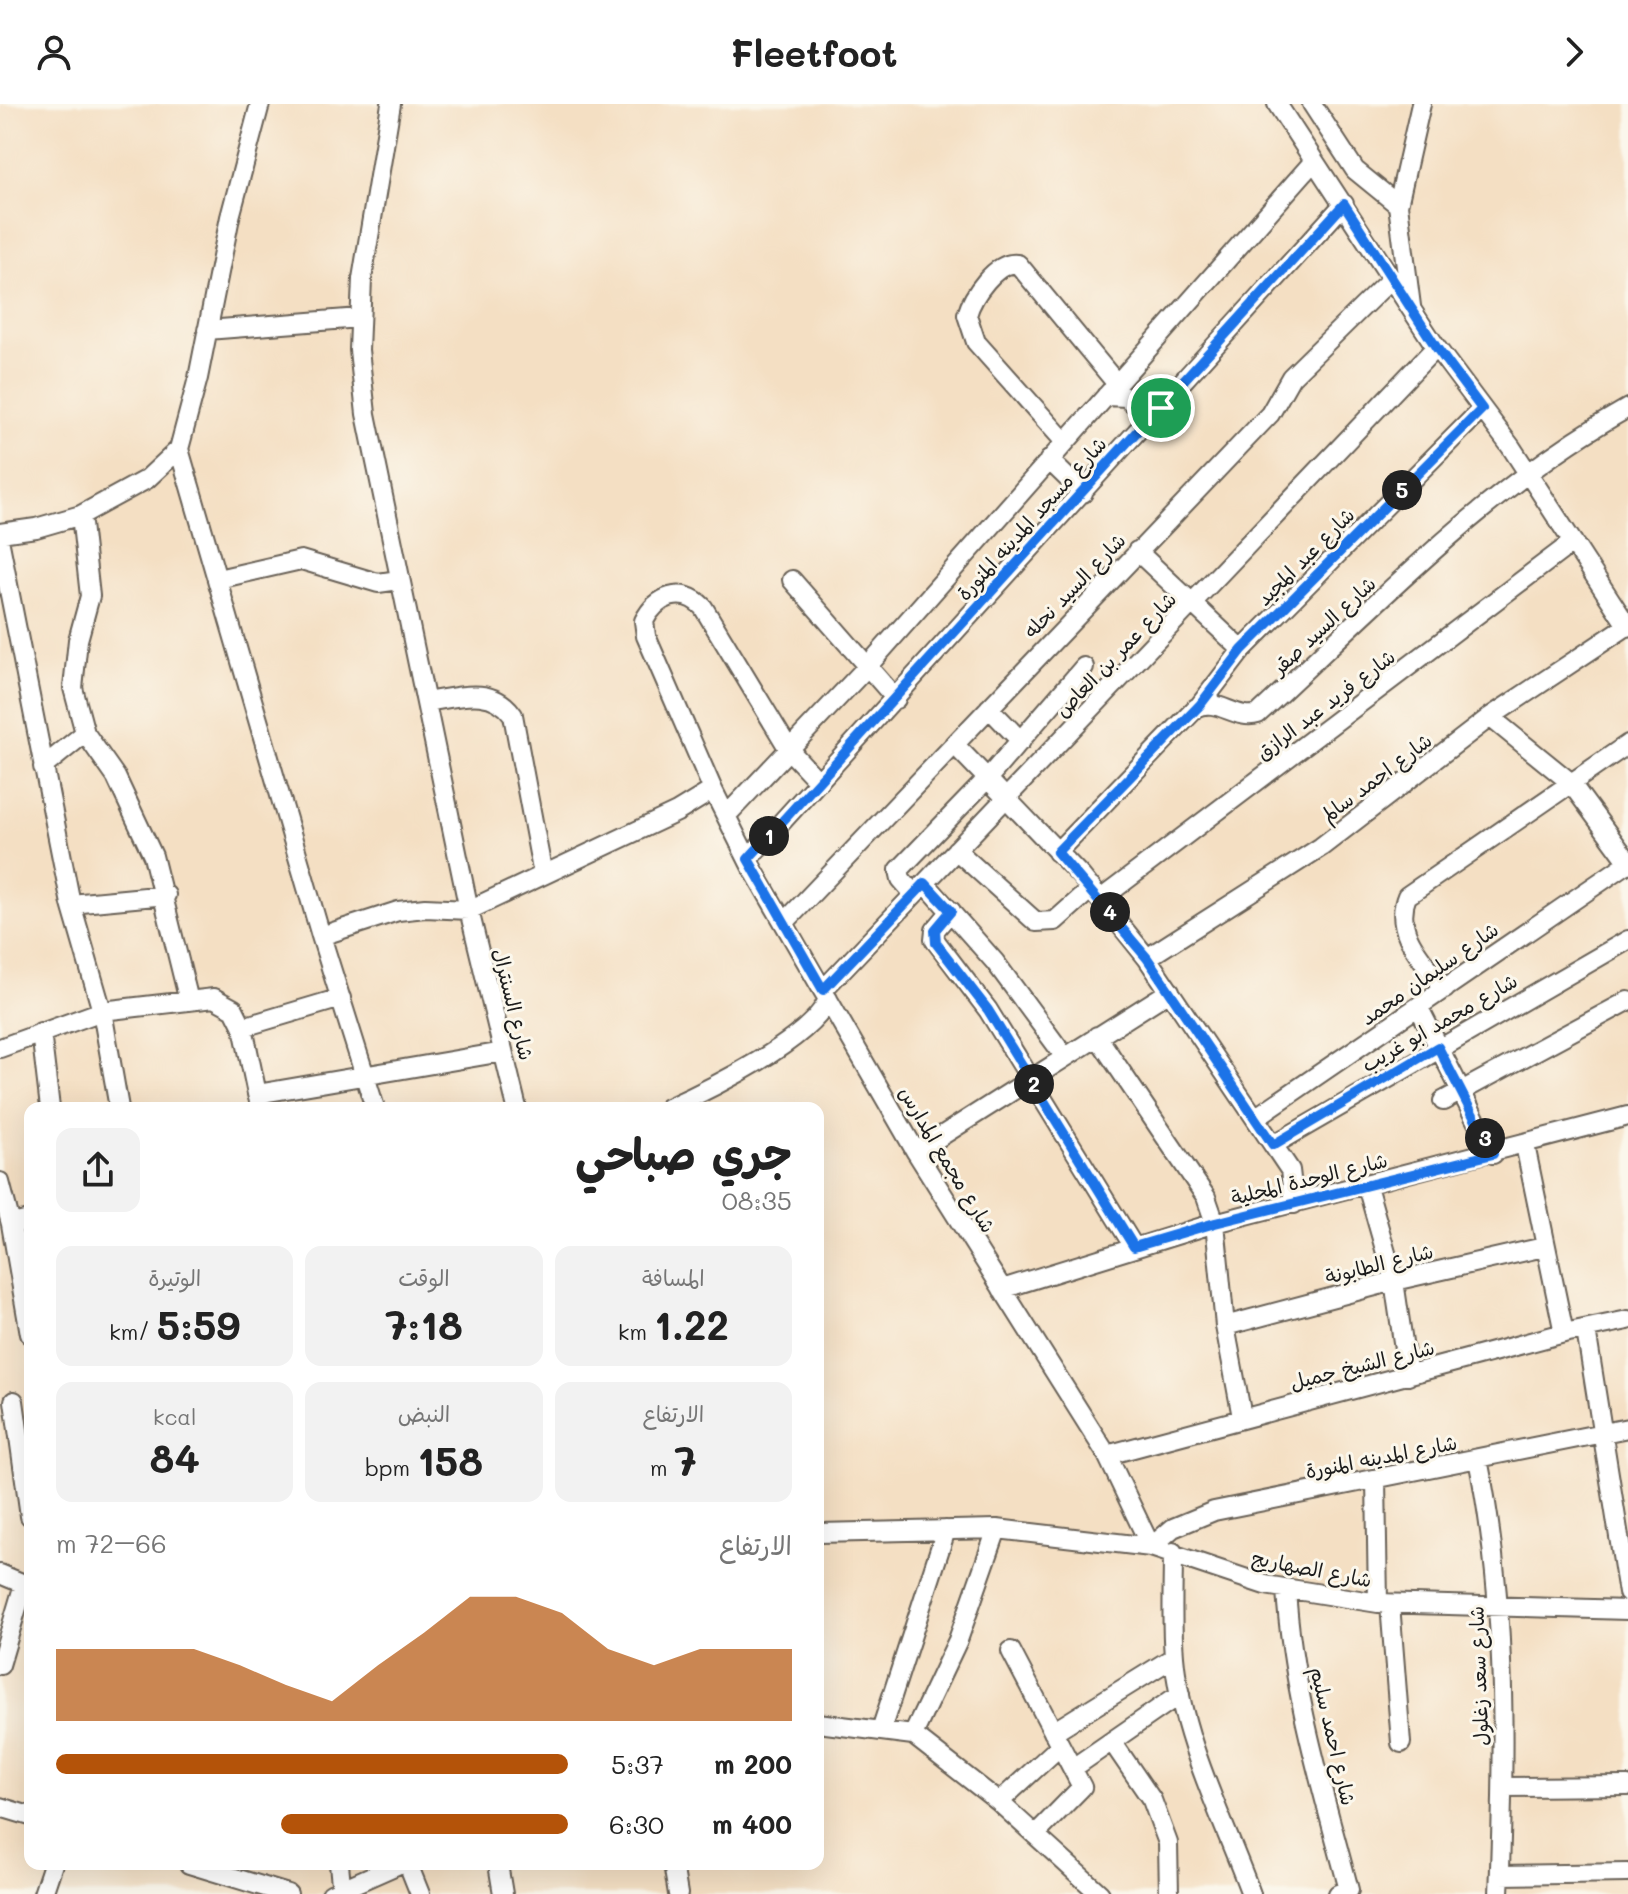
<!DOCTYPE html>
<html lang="ar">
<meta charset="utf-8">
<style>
body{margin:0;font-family:Mali,"Playpen Sans Arabic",sans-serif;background:#f2f2f2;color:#222;direction:rtl;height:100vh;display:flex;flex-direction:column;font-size:30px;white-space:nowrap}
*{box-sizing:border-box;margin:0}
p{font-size:26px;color:#767676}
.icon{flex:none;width:44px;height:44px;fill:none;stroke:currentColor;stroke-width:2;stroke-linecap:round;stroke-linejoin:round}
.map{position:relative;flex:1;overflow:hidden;direction:ltr}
.details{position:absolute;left:24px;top:998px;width:800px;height:768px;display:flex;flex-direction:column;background:#fff;border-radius:16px;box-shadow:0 8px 32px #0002;direction:rtl}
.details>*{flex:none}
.pin{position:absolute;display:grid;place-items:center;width:68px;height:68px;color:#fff;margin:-34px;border:4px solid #fff;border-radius:50%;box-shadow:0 2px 8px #0007}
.km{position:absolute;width:40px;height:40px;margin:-20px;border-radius:50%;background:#222;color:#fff;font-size:22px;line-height:40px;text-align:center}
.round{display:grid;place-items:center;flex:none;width:84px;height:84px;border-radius:16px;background:#f2f2f2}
.head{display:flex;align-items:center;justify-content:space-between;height:136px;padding:0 32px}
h1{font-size:44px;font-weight:700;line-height:60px}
.figures{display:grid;grid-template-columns:repeat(3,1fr);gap:12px;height:136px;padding:8px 32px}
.figures div{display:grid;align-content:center;border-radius:16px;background:#f2f2f2;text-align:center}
.figures b{font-size:40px;font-weight:700}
.figures small{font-size:22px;font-weight:400}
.figures p{font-size:22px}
.chart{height:224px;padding:16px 32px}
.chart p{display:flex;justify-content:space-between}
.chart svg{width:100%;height:144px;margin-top:8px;fill:#b45309;opacity:.7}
ul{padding:0 32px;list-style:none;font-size:26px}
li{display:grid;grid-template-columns:128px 96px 1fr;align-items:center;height:60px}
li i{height:20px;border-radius:10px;background:#b45309}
header{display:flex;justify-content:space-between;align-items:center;height:104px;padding:0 32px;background:#fff;font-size:36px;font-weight:700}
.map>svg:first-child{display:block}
</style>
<header><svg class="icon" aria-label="forward" viewBox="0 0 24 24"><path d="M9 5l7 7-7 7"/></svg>Fleetfoot<svg class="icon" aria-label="person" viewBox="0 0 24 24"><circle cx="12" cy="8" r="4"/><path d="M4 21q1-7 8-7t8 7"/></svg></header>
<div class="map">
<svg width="1628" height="1790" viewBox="0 0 1628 1790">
<rect width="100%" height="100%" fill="#fbf7ec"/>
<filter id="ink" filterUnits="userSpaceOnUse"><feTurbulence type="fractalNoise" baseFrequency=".0125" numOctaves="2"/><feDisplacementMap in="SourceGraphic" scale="16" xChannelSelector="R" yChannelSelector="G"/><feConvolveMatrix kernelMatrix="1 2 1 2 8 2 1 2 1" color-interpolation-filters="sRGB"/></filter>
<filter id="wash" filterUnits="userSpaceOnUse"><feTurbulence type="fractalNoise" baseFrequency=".006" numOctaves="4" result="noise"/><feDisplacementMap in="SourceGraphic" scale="32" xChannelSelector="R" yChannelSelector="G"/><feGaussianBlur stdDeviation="1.8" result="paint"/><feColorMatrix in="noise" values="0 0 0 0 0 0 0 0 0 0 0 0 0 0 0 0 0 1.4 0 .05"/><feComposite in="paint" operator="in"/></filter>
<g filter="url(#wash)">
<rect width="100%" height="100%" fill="#f4dfc3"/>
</g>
<g filter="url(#ink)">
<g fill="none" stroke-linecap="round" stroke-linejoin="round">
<defs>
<path id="street" d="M 391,0 L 362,175 L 359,246 L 366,310 L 469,806 L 517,1004
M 1277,0 L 1436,243 L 1511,343 L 1628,523
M 1312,0 L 1355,66 L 1398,101
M 1411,202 L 1398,101 L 1421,0
M 207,226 L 360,214
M 1106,292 L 1126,293 L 1143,308 L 1161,304
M 1065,338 L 976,238 L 967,211 C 972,193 996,156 1018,160 L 1117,280
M 179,345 L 321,832
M 1049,356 L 1083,389
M 81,411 L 147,375 L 179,345 L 198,274 L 230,113 L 260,0
M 0,429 L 36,424 L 81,411 L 90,492 L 78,536 L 73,584 L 85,629 L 116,673 L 153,752 L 189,897
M 0,440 L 71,800 L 166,791
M 1137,447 L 1242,546
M 218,475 L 301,456 L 378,479 L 399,476
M 792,476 L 896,595
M 426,598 C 458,593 492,581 513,611 L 543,771
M 1200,601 L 1242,546 L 1482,305
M 989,604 L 1021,637
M 1490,613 L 1570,678 L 1628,757
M 954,640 L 1081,772 L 1147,854 L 1290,1066 L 1294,1100
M 43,663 L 85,629
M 819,678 L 790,647 L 703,503 C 682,481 656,493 644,517 L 646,532 L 713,686 L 751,762 L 916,1048 L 1107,1351 L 1151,1443 L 1173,1424 L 1214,1407 L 1628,1324
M 726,712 L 866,564 L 1314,57
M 956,746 L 1036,818 L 1055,817 L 1092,784
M 1057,748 L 1196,604 C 1217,592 1235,617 1258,610 C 1375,502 1488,382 1628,304
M 748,755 L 1344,100
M 925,779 L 995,858 L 1065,953
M 914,790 L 901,775 L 899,766 L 987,675 L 1084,563
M 1101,795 L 1573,438
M 71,800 L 102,907 L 119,1004
M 951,807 L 935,826 L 934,835 L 988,906 L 1134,1143
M 785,818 L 1270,310 L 1291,273 L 1392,174
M 1147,854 L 1321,743 L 1490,613 L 1627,522
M 1445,885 C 1424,857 1392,828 1407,792 L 1628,640
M 823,886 L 1436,243
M 1419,904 L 1493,1050
M 243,923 L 257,990
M 41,928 L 50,1004
M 1097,932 L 1206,1093 L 1215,1119 L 1225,1222 L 1242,1313
M 0,944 L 102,907 L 214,894 L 234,905 L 243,923 L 341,894
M 1443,997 L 1628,897
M 261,1004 L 257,990 L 503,948
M 375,1004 L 321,832 L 398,807 L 425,804 L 469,806 L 677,708 L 713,686
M 668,1004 C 708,986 813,935 828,895
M 1255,1014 L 1628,759
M 1273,1041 L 1628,836
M 1525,1041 L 1564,1229
M 916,1048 L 1170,887
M 0,1078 L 11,1120 L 30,1116
M 1367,1082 L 1394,1177 L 1408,1272
M 11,1120 L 30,1230
M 1002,1185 L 1215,1119 L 1628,1012
M 1225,1222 L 1394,1177 L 1544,1143
M 1586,1226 L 1628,1489
M 14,1297 L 30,1412
M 1107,1351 L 1564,1229 L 1628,1216
M 1478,1355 C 1507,1498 1505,1645 1499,1790
M 1376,1375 L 1378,1499
M 818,1429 L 997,1425 L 1151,1443 L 1265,1481 L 1378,1499 L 1628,1506
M 1173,1448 C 1173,1483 1171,1518 1174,1552 C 1181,1634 1223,1714 1251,1790
M 0,1470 L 24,1480
M 1286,1485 C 1292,1588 1323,1687 1349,1786 L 1338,1790
M 1390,1500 L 1401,1639
M 1011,1547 L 1082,1683 L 1035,1731
M 0,1561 L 24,1480 L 30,1483
M 818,1619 L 913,1631 L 999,1698 L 1100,1790
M 881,1626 L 946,1426
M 1053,1628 L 1174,1553
M 913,1631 L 958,1536 L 997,1425
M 1113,1639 L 1152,1696 L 1168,1739 L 1169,1790
M 1073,1664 L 1180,1590
M 1503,1683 L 1628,1682
M 999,1698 L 1060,1642
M 0,1703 L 30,1712
M 189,1760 L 288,1790
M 339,1760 L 342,1790
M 408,1760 L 420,1790
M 498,1760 L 503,1790
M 673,1760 L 678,1790
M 1500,1771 L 1628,1769
M 43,1790 L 53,1760
M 331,1790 L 399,1760"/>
</defs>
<use href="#street" stroke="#686056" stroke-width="22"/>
<use href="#street" stroke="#fff" stroke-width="18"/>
</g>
</g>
<g fill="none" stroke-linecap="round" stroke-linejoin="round" filter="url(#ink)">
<defs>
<path id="route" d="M 1344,100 L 1436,243 L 1482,305 L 1242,546 L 1200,601 L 1057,748 L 1147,854 L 1273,1041 L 1438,943 L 1493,1050 L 1215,1119 L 1134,1143 L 988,906 L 936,839 L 935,826 L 951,807 L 925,779 L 823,886 L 748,755 Z"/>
</defs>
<use href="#route" stroke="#fff" stroke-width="16"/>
<use href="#route" stroke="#1a73e8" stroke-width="10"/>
</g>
<g text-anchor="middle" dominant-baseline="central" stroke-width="6" stroke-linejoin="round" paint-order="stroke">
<g font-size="20" fill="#1c1c1c" stroke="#fbf7ec">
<text transform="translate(1031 414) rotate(-48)">شارع مسجد المدينه المنورة</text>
<text transform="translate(1305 452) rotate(-45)">شارع عبد المجيد</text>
<text transform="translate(1074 481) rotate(-46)">شارع السيد نحله</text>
<text transform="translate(1323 521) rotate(-43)">شارع السيد صقر</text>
<text transform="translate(1115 550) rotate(-46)">شارع عمر بن العاص</text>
<text transform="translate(1325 600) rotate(-37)">شارع فريد عبد الرازق</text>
<text transform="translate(1376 673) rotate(-37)">شارع احمد سالم</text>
<text transform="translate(1429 869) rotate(-35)">شارع سليمان محمد</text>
<text transform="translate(514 900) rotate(76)">شارع السنترال</text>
<text transform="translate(1439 918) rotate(-30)">شارع محمد ابو غريب</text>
<text transform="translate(948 1055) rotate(59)">شارع مجمع المدارس</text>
<text transform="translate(1309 1074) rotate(-14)">شارع الوحدة المحلية</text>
<text transform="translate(1379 1159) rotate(-14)">شارع الطابونة</text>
<text transform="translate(1362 1260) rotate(-14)">شارع الشيخ جميل</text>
<text transform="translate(1381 1352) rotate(-11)">شارع المدينه المنورة</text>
<text transform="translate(1312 1464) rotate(11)">شارع الصهاريج</text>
<text transform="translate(1478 1572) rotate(-92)">شارع سعد زغلول</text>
<text transform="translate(1334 1632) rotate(77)">شارع احمد سليم</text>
</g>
</g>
</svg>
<div class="pin" style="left:1161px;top:304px;background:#1e9e55"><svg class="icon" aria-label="arrive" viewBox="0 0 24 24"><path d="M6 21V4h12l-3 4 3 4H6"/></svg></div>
<b class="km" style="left:769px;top:732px">1</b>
<b class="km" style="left:1034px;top:980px">2</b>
<b class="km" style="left:1485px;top:1034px">3</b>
<b class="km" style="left:1110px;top:808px">4</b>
<b class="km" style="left:1402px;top:386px">5</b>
<section class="details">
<div class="head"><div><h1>جري صباحي</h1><p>08:35</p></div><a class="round"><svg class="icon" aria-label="share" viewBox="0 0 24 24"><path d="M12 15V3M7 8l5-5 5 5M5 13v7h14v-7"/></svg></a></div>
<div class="figures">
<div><p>المسافة</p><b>1.22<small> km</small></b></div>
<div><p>الوقت</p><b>7:18</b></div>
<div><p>الوتيرة</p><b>5:59<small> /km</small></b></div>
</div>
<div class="figures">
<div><p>الارتفاع</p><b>7<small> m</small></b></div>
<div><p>النبض</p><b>158<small> bpm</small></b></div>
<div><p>kcal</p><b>84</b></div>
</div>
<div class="chart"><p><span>الارتفاع</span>66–72 m</p>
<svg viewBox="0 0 160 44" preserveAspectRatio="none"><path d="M0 44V22L10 22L20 22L30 22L40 27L50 33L60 38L70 27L80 17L90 6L100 6L110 11L120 22L130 27L140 22L150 22L160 22V44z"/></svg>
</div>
<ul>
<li><b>200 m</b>5:37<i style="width:100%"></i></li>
<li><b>400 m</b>6:30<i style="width:56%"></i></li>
</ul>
</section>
</div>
